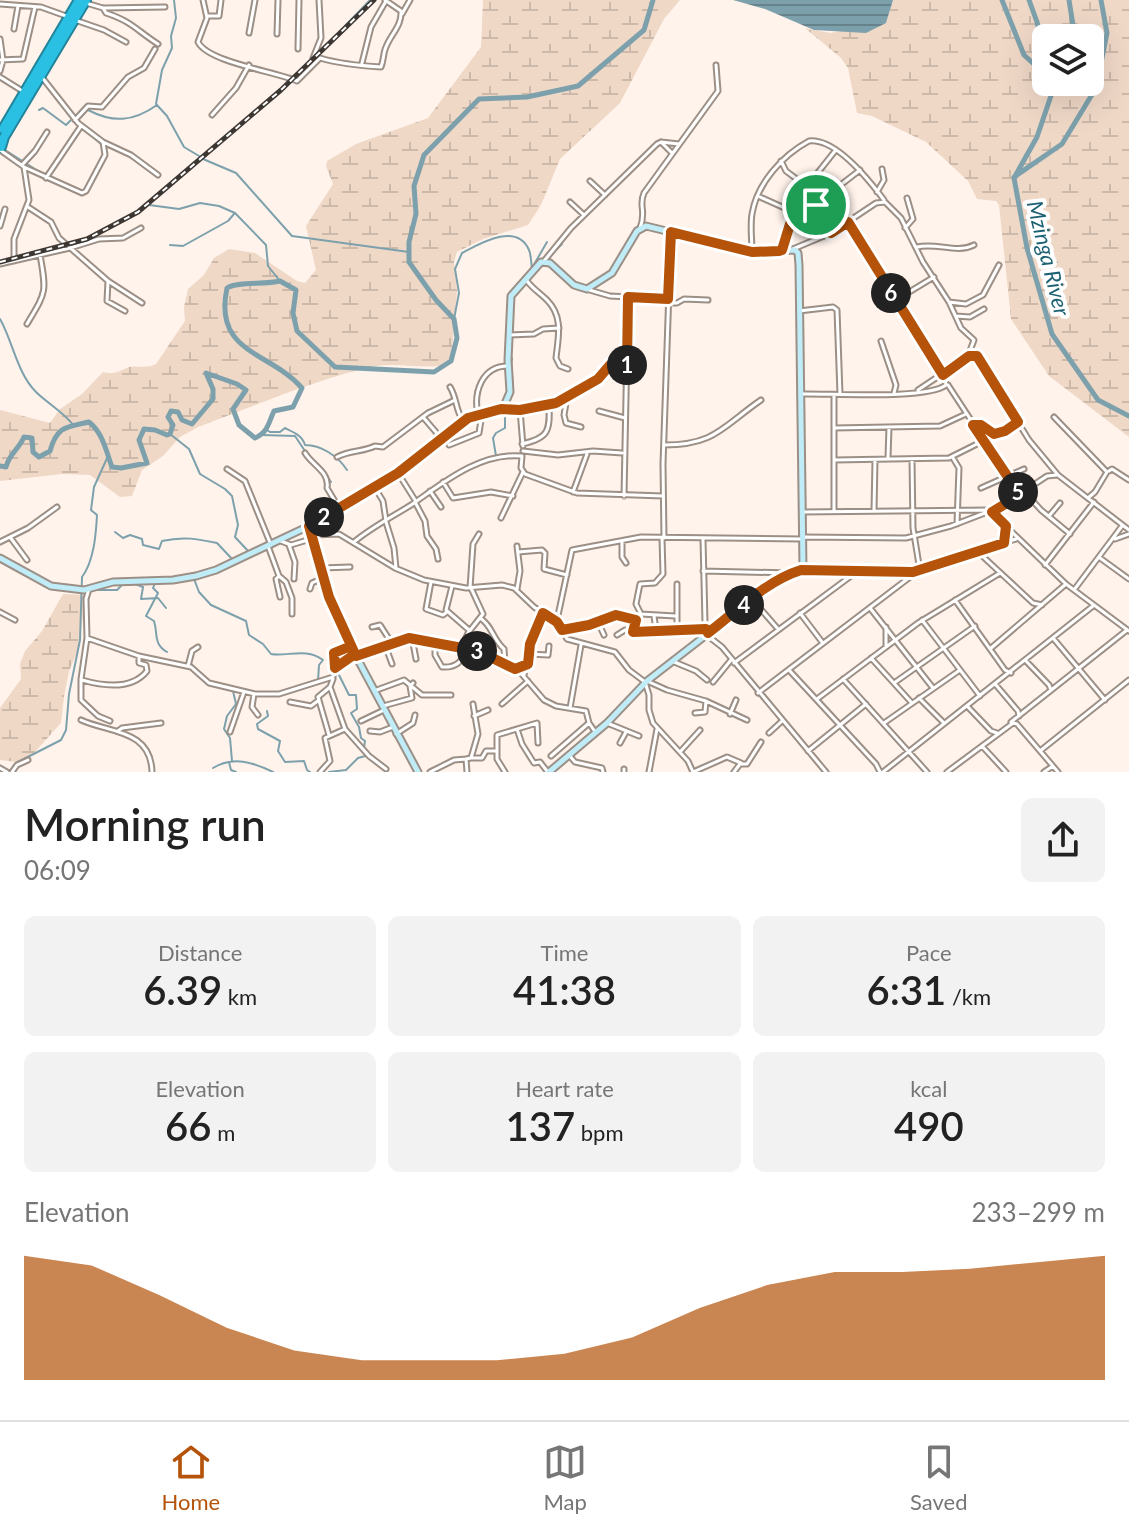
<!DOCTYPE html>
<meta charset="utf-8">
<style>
body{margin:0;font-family:Lato,sans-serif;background:#f2f2f2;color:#222;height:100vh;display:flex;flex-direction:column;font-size:30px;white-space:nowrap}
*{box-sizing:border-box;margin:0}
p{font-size:26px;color:#767676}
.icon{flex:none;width:44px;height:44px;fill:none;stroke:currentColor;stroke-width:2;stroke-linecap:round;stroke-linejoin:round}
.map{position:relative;height:772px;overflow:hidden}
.sheet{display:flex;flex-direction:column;background:#fff;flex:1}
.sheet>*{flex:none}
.buttons{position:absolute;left:1032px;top:24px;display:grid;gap:16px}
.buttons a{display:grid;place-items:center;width:72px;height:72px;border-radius:12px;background:#fff;box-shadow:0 8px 32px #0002;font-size:40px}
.pin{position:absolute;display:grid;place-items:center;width:68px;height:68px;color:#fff;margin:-34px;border:4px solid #fff;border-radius:50%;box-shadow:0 2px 8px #0007}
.km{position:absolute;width:40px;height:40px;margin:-20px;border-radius:50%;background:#222;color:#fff;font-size:22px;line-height:40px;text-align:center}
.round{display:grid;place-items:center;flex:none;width:84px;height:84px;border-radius:12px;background:#f2f2f2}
.head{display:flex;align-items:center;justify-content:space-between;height:136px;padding:0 24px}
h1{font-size:44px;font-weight:600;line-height:60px}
.figures{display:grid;grid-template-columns:repeat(3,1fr);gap:12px;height:136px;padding:8px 24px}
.figures div{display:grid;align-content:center;border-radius:12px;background:#f2f2f2;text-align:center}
.figures b{font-size:40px;font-weight:600}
.figures small{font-size:22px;font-weight:400}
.figures p{font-size:22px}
.chart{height:224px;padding:16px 24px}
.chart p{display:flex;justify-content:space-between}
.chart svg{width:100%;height:144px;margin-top:8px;fill:#b45309;opacity:.7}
.menu{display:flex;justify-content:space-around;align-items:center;height:112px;border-top:2px solid #e0e0e0;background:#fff;font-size:22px;color:#767676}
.menu a{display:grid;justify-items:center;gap:4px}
.menu .active{color:#b45309}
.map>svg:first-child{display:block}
</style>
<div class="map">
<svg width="1129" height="772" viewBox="0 0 1129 772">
<defs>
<pattern id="wetland-marsh" width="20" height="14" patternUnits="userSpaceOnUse" patternTransform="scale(2)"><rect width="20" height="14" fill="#f0d8c7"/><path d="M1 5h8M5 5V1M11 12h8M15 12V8" fill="none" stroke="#cdb9aa"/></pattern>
<pattern id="water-rules" width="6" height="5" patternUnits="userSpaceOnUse" patternTransform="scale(2)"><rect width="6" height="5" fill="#7da1ac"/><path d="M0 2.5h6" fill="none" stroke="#66828b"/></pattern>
</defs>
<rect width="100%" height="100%" fill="#fff3eb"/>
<path fill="url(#wetland-marsh)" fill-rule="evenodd" d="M 483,0 L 680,0 L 664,19 L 620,103 L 560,159 L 541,205 L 528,225 L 483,239 L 457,252 L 454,262 L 457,291 L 451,364 C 422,371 397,361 372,367 C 313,380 255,406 198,427 L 180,437 L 163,456 L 142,470 L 132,496 L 120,497 L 90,475 L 62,474 L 0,481 L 0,410 L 50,423 L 60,409 L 82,394 L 103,372 C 116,375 118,371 129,367 C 139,365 147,369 156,364 L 185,321 L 184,307 L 188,289 L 204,275 L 214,258 L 229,249 L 255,253 L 297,281 L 305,283 L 316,270 L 306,226 L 333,184 L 326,166 L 327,161 L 356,144 L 428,118 L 481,47 Z
M 893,0 L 1129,0 L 1129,437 L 1049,376 L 1011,319 L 999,205 L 996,201 L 977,199 L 968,181 L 926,142 L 872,116 L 857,113 L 848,68 L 841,58 L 805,28 L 830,33 L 886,23 ZM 1046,38 L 1090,38 L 1090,82 L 1046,82 Z
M 63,594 L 86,595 L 78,650 L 69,671 L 64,697 L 61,723 L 25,763 L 0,760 L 0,708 L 21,679 L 20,664 L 25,651 L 42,631 Z"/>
<path fill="url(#water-rules)" d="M 733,0 L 893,0 L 886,23 L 866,33 L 814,30 L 765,9 Z"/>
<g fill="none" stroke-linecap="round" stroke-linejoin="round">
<path stroke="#7da1ac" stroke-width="2" d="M 174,0 L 176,18 L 171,36 L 172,48 L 162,70 L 156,104 L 167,116 L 184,147 L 199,156
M 345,26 L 370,0
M 61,103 L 79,126
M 39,110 L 43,108 L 66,125 L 71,120
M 88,110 C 113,123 133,122 157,105
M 88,132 L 103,146
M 5,150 L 46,176
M 203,159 L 236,173 L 292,236 L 409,252
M 78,190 L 83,191 L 85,189 L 104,153
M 149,205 L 179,209 L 200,203 L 219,206 L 235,213 L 266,245 L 268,266 L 280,281
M 170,245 L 183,246 L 228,221 L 234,214
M 551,255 L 562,244
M 512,291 L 532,268 L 547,242
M 0,319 C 13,342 17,373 36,392 C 47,403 65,413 74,426
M 454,319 L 459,293 L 455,269 L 462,253 C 481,243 517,222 529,250 C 531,254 531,263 532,268
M 512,333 L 513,326
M 511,367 L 512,358
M 512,369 L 512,372
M 512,373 L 513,391
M 267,430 L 270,432 L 280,432 L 285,428 C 293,432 302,435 305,445 C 321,445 338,456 347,470
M 170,434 L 189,449 L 200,474 L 225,489 L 232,496 L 238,525 L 235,537 L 249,552
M 262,435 L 295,436 L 307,454
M 496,456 L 493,438 L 496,433 L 505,428 L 505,415 L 500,412
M 325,473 L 331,482
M 345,507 L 389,483 L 468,422
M 314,529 L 314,526 L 336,513
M 115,532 L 123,538 L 130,535 L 142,539 L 143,545 L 159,549 L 162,541 C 183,536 198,539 217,543 L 233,560
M 270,548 L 308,529 L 310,532
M 0,555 L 28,571
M 223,570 L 239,562
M 134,579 L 155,578
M 194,579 L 199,592 L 211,605 L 246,621 L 249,635 L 263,644 L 271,654 C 287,657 306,647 323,660 L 319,665 L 318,681
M 155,583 L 153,588 L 158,593 L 146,616 L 154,621 C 158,633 153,644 167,652
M 135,584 L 143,587 L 141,599 L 158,598 L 166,608
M 91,590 L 117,590 L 122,585
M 337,671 L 349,695 L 356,695 L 357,709 L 351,713 L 359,727 L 361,738 L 365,741 L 364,747
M 229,690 L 233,691 L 236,704 L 227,716 L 224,729 L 230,738 L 232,761
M 267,711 L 268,716 L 257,724 L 258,729 L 280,741 L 278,751 L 285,762 L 304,761 L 307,770 L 310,772
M 401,746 L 409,761
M 229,762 L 231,770 L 236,772
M 213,768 C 233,756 253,762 273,772
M 9,772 L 16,763 L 61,740 L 66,730 L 69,694 L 80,640 L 82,577 C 94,561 96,534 97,515 L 91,510 L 94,487 L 108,456
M 329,772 L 346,770 L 358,758 L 369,755"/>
<path stroke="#7da1ac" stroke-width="5" d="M 1002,0 L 1024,55 L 1046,75
M 1029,0 L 1037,22 L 1046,62
M 1069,0 L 1075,38
M 1055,84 L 1037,137 L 1014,178 L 1027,248 L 1052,334 L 1098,400 L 1129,416
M 1014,177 L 1062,144 L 1096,88 L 1107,33 L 1101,0
M 0,466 L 6,467 C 9,454 19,449 24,437 L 32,438 L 33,452 L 39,457 L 50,451 C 57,426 66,427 89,422 C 103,433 106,451 112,467 L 121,468 L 147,463 L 139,440 L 144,429 L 155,430 L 167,435 L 170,434 L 173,425 L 168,417 L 171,411 L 178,412 L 182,420 L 192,424 L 213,399 L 213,389 L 206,373 L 237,384 L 246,390 L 233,409 L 239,425 L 255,438 C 268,432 268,424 274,411 L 293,407 L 302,388 C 270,351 213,354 227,288 C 238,281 264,285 280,281 L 296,290 L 293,313 L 297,331 L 335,367 L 434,372 L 451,361 L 457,338 L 454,319 L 436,300 L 409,262 L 409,242 L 416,214 L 414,186 L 424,155 L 479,99 L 527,97 L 578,86 L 644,30 L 653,0"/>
<defs>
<path id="street" d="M 203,0 L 207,18 L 198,42 C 208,62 273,71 297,81 L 320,58 C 337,63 363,66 381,67 C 384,60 383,53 386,47 C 391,34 402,26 401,11 L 385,0
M 86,3 L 103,8 L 165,7
M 0,4 L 41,7 L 66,16
M 103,8 L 106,13 C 133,22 136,30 158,44
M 402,14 L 410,0
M 208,16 L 219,16 L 221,0
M 75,20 L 104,30 L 126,42
M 14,29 L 18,6
M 249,33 L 255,0
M 277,34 L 278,0
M 0,39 L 3,60 L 0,71
M 298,49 L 299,0
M 313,58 L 321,38 L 319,0
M 0,60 L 23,59 L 35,7
M 362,63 L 371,27 L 386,1
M 41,76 L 78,123 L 103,142 L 131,155 L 158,175
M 0,77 L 24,92
M 212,115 L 236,88 L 249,65
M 75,120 L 88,106 L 102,107 L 128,77 L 144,68 L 155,49
M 661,142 L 672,153
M 0,150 L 24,167 L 82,193 L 86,191 L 105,155 L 103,142
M 781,161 L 786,171 L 806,186
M 22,165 L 35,151 L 47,132
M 46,178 L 81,126
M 590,181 L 605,195
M 802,192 C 815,203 828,215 831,233
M 877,192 L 884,180 L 882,169
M 760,197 L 789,210
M 570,202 L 584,215
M 28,207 L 51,222 L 59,238 L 108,281 L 142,303
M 790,224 L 860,170
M 0,226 L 5,209
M 640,228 C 647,211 638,206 644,193 L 718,91 L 716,65
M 905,228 L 913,219 L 907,198
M 917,247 C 937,242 956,254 974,245
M 793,249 L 831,233 L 876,203 L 885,202 L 901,218 L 923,262 L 949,302 L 961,328 L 974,340 L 968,356
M 782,250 L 790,224 L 789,209 L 835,151
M 752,252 C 752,240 750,226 752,214 C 757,183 783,155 809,141 C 836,138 869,180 884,200
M 14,261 L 14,239 L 29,200 L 24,167
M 544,261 L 571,228 L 657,144 L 661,142 L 679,144
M 0,264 L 70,248 L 99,239 L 123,238 L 141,228
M 108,281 L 107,301 L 125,311
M 527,281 C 533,289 540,293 547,300 C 564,317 558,338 556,358 L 560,366 L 568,369
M 586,289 L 610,296 L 668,299
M 896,300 L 934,277
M 949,302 L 966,304 L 983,295 L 999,265
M 668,303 L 677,303 L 684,299 L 708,300
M 799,311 L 833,307 L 837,310 L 840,394
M 956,316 L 970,317 L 984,309
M 27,324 C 46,292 47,293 40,255
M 509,335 L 534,334 L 543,329 L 559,328
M 881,341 L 896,385 L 894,393
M 948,385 L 1020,495
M 450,387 C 457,398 455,409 463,421
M 918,390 L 969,356 L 977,356 L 1029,440 L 1058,475 L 1129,530
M 800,394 C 829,393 927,400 946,385 L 945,378 L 848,222
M 834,395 L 834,511
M 562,400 L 566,403 L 564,415 L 566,423 L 581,427
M 501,409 C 541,416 584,393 610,365 L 627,365
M 520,410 L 523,446
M 599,411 L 625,418
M 478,415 C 473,392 482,366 508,366
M 423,417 L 441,438
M 1054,417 L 1107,472 L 1095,492 L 1088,498
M 973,425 L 981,425 L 994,434 L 1005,431 L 1018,422
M 834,428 L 940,426 L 966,414
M 522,444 C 549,438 550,431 549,404
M 449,445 L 479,433 L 482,414
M 664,445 C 715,445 722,427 761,400
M 523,451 L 558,455 L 593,451 L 622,453
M 305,453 C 312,465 330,472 327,488 L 339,508
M 337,457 C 350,450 363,452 375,446 L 383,447 L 428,413 L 455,400
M 888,458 L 889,427
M 953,458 L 959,468 L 957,524
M 912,459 L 913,528 L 920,571
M 834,460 L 949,458 L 983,441
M 227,469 L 245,481 L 271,545
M 1109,471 L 1112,469 L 1129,480
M 398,473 L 415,500
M 443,482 L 453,498 L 491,492 L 513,496
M 375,488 L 383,501 L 386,521
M 981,488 L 1024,469
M 430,491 L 441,507
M 573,492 L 587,454
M 624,496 L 628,297
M 415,502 L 425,521 L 427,536 L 436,549 L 438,559
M 999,508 L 1047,476 L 1057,475
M 996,509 L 1031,499 L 1041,510 L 1070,534
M 874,511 L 875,460
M 803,512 L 989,510 L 1066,584 L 1129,631
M 1049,516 L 1060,503
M 501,518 L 523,472
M 386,522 L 394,548 L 396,568
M 314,535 L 339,534 L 395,568 L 424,580 L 466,588 L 502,585 L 514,588 L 534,607 L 557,622 L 567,639 L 615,652 L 629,670 L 645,682 L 649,695 L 649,710 L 653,723 L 688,761 L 693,772
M 10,537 L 27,560
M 802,537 L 906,538 L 951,526 L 990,511
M 662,538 L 663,574 L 655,583 L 640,584 L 636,604 L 641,614 L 675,616
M 664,538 L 663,464 L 671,232
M 703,539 L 705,623 L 708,633
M 1115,539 L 1129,534
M 281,541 L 291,545 L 314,538
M 0,542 L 28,528 L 57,507
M 354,542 C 372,527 392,517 411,505 C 443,483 480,452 522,456 L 521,468 L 525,474 L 577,493 L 663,496
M 622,542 L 622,557 L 626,563
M 1004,542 L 1006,526
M 289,545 L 295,562 L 294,579
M 268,546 L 279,576 L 286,582 L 292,598 L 292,614
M 518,552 L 542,550 L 545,553 L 544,569 L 567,575
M 978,552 L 1033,603 L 1042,605
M 1100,558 L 1129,579
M 1045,565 L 1094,502
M 321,568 L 350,567
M 801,570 L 913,572 L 1016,539
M 703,571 L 790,573
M 279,576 L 276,579 L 280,597
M 431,582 L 426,609 L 443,615 L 447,612
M 452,586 L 446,610 L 469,630
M 470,588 L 473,544 L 479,534
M 89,589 L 86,599 L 87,638 L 139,656 L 191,667 L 209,683 L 255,694 L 279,694 L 333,677 L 335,667 L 354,654
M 310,589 L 312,583 L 323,578
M 517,589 L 520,571 L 517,546
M 1074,590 L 1122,526
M 752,599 L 778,629
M 955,600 L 1005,670 L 1011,673
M 870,608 L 933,688
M 0,612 L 15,620
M 800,613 L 822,642
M 654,616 L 656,630
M 480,618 C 492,625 493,640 504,649 L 505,664
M 557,620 L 572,550 L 641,537 L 802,539
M 922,620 L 980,696
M 598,622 L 604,635
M 372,627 L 380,625 L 391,642
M 677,629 L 677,584
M 562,630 C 587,626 611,612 636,620
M 633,632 L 640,613
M 617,635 L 625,630 L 706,629
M 708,636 L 722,647 L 826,772
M 87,638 L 81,679 L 81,700 L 98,716 L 110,721
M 412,638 L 416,659
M 1053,638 L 1105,700
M 435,642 L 435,655 L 442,667 C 456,668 462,662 467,649
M 385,645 L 392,664
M 462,647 L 468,633 L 483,614 L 471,588
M 886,647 L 886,627
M 990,649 L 1066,584
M 529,654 L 548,655 L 549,646
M 356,656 L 409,638 L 478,651 L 519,671 L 544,700 L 556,706 L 586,711 L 589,723 L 596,733
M 871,658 L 911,702
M 672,661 L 696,671 L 707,680
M 1026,661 L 1049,685 L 1051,690
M 734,663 L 855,573
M 188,666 L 192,651 L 198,647
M 335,667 L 335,652 L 351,646
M 789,670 L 876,764 L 880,772
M 524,675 L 530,644 L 543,613
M 843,679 L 927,772
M 82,680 C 103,686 132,690 147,671 L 146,665 L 139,663 L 139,656
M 647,681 L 667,690 L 706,701 L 747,720
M 713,682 L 731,660
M 894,683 L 975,626
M 996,685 L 1018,711 L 1019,716
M 374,691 L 404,680 L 422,695 L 451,695
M 758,693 L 914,574
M 254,694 L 252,707 L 258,715
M 919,698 L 944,723
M 817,699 L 918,623 L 1000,573
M 290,702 L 311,706 L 319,700
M 502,704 L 528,681
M 383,706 L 412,698 L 410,686 L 413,683
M 968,707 L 991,731 L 997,733
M 570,708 L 581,645
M 695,713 L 705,712 L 706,701
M 730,714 L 736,700
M 474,716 L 488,710
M 81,720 C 109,733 151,729 152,772
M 361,721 L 384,710
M 1011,722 L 1127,630
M 607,723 L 639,736
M 884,723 L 960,670
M 345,729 L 369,756 L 386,769
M 517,729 L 522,744 L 534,763 L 540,762 L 547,771
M 118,731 L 122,728 L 161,723
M 370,731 L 380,732 L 393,727
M 230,732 L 244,692
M 769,733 L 782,721
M 396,734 L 413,723 L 415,715
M 329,735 L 318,697 L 330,687 L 333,679
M 620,743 L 626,732
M 982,746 L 1006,772
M 808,751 L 866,704
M 1040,751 L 1129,680
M 680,752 L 700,730
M 569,755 L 575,762 L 602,768 L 603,772
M 551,756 L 589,723
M 471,758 L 482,758 L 486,751 L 497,751
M 0,768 L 7,772
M 12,772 L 17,765 L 28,760
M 320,772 L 330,761 L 325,738 L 345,729 L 330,687
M 430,772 L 454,760 L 466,759
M 467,772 L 466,759 L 471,758 L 478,734 L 473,704
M 505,772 L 497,759 L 497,735 L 537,723 L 538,743
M 624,772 L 624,769
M 649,772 L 657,729
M 693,772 L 727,757 L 741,763
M 734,772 L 740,764 L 747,764 L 761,742
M 883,772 L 1093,606
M 947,772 L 1013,723 L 1017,724 L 1058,772
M 1044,772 L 1053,766"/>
<path id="secondary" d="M 309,526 L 314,535 L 325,586 L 342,630 L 418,772
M 0,558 L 51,586 L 84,590 L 113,582 L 173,580 L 196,576 L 216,570 L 309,526 L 391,477 L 463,421 L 497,411 L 504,406 L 510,392 L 508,360 L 511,296 L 541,262 L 550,263 L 574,285 L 587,289 L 612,273 L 637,231 L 646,226 L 752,252 L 795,250 L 798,253 L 799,265 L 803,568 L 777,580 L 647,681 L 607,723 L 549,772"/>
<path id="highway" d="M 3,129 L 79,0
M 1,147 L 4,137 L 86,0"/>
</defs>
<use href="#street" stroke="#9c8f86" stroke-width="7"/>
<use href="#secondary" stroke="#9c8f86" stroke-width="9"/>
<use href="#highway" stroke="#24849a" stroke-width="12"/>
<use href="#street" stroke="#fff" stroke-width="3"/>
<use href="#secondary" stroke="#bfecf7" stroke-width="5"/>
<use href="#highway" stroke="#29c0e3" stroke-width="8"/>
<defs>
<path id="rail" d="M 0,262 L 87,239 L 138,212 L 281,90 L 374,0"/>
</defs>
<use href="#rail" stroke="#3d3733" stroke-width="5"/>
<use href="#rail" stroke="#fff" stroke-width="2" stroke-dasharray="6" stroke-linecap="butt"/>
</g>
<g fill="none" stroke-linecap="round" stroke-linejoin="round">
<defs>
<path id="route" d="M 816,205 L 790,224 L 782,250 L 779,251 L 752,252 L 671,232 L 668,299 L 628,297 L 627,365 L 610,365 L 598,379 L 556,403 L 520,410 L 501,409 L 468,418 L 398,473 L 309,526 L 329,597 L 355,654 L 335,668 L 334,653 L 351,646 L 356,656 L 409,638 L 478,651 L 515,669 L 528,664 L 530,644 L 543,613 L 557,622 L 562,630 L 589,625 L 616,615 L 636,620 L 633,632 L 706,629 L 708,633 C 737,611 766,581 801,570 L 913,572 L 1004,543 L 1006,526 L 992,512 L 1020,495 L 973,425 L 981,425 L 994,434 L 1005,431 L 1018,422 L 977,356 L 969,356 L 943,375 L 848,222 L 831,233 L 830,225 L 816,205"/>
</defs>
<use href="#route" stroke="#fff" stroke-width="16"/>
<use href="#route" stroke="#b45309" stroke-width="10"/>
</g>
<g text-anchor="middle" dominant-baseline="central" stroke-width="8" stroke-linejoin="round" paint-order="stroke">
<g font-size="22" font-style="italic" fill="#1c6173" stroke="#fff">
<text transform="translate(1049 258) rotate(76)">Mzinga River</text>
</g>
</g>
</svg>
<div class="buttons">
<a><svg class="icon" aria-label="layers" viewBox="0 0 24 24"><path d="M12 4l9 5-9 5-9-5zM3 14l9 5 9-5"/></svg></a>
</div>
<div class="pin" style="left:816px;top:205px;background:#1e9e55"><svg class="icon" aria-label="arrive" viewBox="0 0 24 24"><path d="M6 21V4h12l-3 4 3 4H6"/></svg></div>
<b class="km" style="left:627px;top:365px">1</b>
<b class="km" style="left:324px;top:517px">2</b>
<b class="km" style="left:477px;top:651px">3</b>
<b class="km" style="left:744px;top:605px">4</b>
<b class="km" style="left:1018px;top:492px">5</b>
<b class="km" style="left:891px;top:293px">6</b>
</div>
<section class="sheet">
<div class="head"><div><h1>Morning run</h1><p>06:09</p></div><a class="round"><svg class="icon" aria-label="share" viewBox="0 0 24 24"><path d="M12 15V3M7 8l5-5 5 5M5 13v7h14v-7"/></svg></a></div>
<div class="figures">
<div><p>Distance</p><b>6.39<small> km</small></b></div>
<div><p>Time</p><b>41:38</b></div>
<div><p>Pace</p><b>6:31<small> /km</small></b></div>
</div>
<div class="figures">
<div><p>Elevation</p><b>66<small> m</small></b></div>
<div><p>Heart rate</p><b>137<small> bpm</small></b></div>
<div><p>kcal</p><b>490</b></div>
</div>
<div class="chart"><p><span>Elevation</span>233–299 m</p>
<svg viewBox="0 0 160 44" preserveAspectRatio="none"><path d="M0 44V6L10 9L20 18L30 28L40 35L50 38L60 38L70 38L80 36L90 31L100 22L110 15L120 11L130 11L140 10L150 8L160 6V44z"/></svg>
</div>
</section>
<nav class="menu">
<a class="active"><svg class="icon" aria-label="home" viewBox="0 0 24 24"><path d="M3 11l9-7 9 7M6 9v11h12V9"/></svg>Home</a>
<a><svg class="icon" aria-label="map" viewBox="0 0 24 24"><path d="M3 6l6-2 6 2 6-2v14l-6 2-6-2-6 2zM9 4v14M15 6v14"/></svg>Map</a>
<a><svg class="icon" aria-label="saved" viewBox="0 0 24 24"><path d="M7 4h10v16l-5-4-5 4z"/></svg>Saved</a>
</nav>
